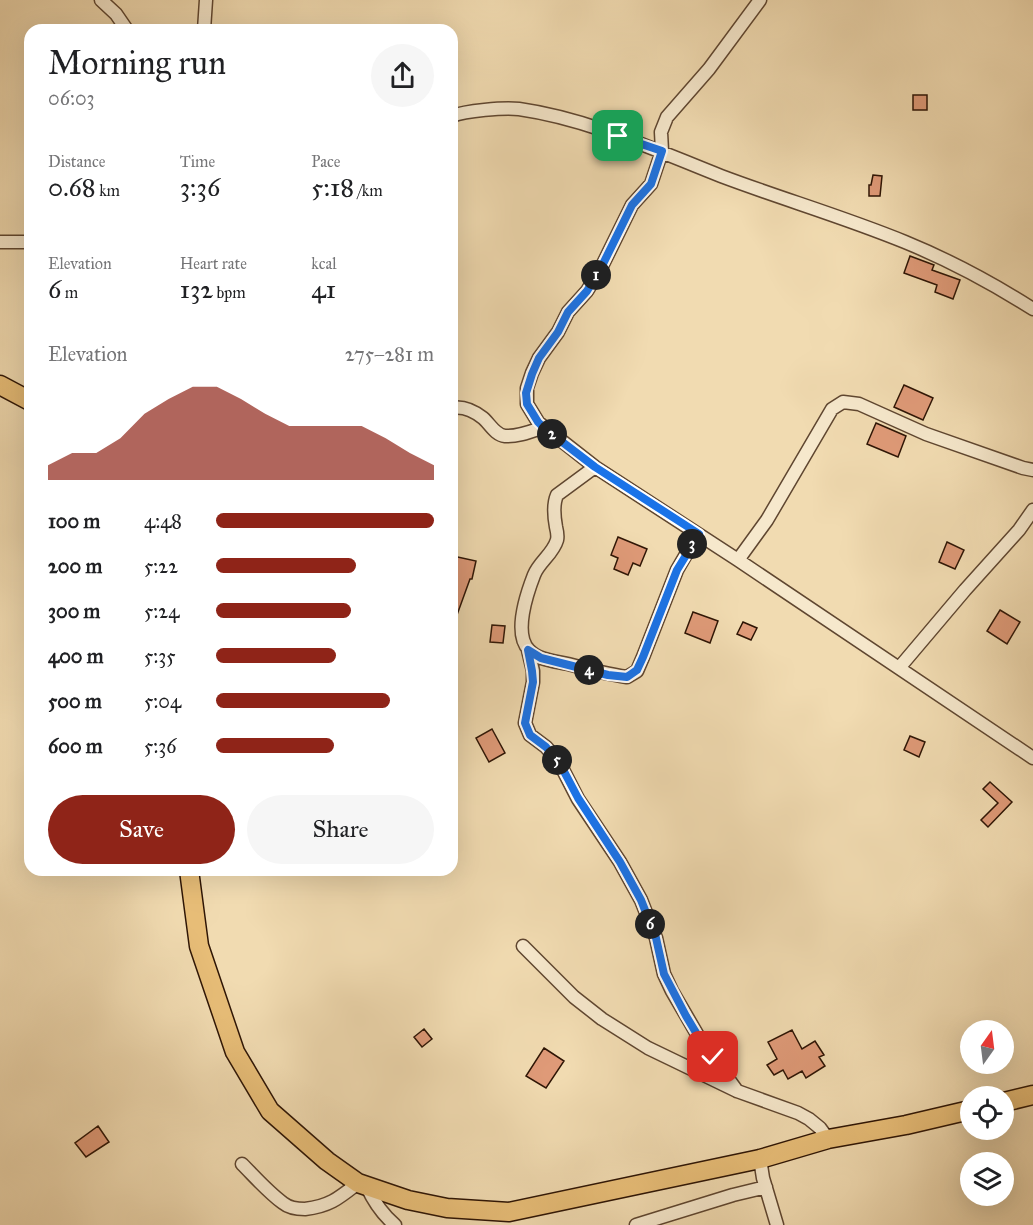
<!DOCTYPE html>
<meta charset="utf-8">
<style>
body{margin:0;font-family:"IM FELL Great Primer",serif;background:#f6f6f6;color:#202124;height:100vh;display:flex;flex-direction:column;font-size:22px;white-space:nowrap}
*{box-sizing:border-box;margin:0}
p{font-size:20px;color:#757577}
.icon{flex:none;width:33px;height:33px;fill:none;stroke:currentColor;stroke-width:2;stroke-linecap:round;stroke-linejoin:round}
.map{position:relative;flex:1;overflow:hidden}
.side{position:absolute;left:24px;top:24px;width:434px;height:852px;display:flex;flex-direction:column;background:#fff;border-radius:18px;box-shadow:0 6px 24px #0002}
.side>*{flex:none}
.needle{width:39px;rotate:14deg}
.tools{position:absolute;left:960px;top:1020px;display:grid;gap:12px}
.tools a{display:grid;place-items:center;width:54px;height:54px;border-radius:50%;background:#fff;box-shadow:0 6px 24px #0002;font-size:30px}
.pin{position:absolute;display:grid;place-items:center;width:51px;height:51px;color:#fff;margin:-26px;border-radius:12px;box-shadow:0 3px 9px #0006}
.km{position:absolute;width:30px;height:30px;margin:-15px;border-radius:50%;background:#222;color:#fff;font-size:16px;line-height:30px;text-align:center}
.round{display:grid;place-items:center;flex:none;width:63px;height:63px;border-radius:32px;background:#f6f6f6}
.overview{display:flex;align-items:center;justify-content:space-between;height:102px;padding:0 24px}
h1{font-size:33px;font-weight:600;line-height:45px}
.figures{display:grid;grid-template-columns:repeat(3,1fr);gap:9px;height:102px;padding:6px 24px}
.figures div{display:grid;align-content:center}
.figures b{font-size:26px;font-weight:600}
.figures small{font-size:16px;font-weight:400}
.figures p{font-size:16px}
.chart{height:168px;padding:12px 24px}
.chart p{display:flex;justify-content:space-between}
.chart svg{width:100%;height:108px;margin-top:6px;fill:#8f2418;opacity:.7}
.cta{display:flex;gap:12px;margin-top:auto;padding:12px 24px}
.cta a{flex:1;height:69px;border-radius:36px;background:#8f2418;color:#fff;font-size:24px;font-weight:600;line-height:69px;text-align:center}
.cta a+a{background:#f6f6f6;color:#202124}
ul{padding:0 24px;list-style:none;font-size:20px}
li{display:grid;grid-template-columns:96px 72px 1fr;align-items:center;height:45px}
li i{height:15px;border-radius:8px;background:#8f2418}
.map>svg:first-child{display:block}
</style>
<div class="map">
<svg width="1033" height="1225" viewBox="0 0 1033 1225">
<rect width="100%" height="100%" fill="#f1dbb1"/>
<filter id="stains"><feTurbulence type="fractalNoise" baseFrequency=".00333" numOctaves="4"/><feColorMatrix values="0 0 0 0 .2 0 0 0 0 .09 0 0 0 0 .02 0 0 0 .5 -.17"/></filter>
<radialGradient id="worn" r=".72"><stop offset=".6" stop-color="#630" stop-opacity="0"/><stop offset="1" stop-color="#630" stop-opacity=".3"/></radialGradient>
<path fill="#df9a78" stroke="#2e1505" stroke-width="1.5" d="M 913,95 L 927,95 L 927,110 L 913,110 Z
M 873,175 L 882,176 L 880,196 L 869,196 L 869,185 L 871,185 Z
M 910,256 L 934,265 L 932,270 L 960,280 L 953,299 L 935,292 L 937,285 L 904,273 Z
M 904,385 L 933,398 L 923,420 L 894,407 Z
M 876,423 L 906,436 L 898,457 L 867,444 Z
M 618,537 L 647,549 L 640,566 L 633,563 L 628,575 L 614,569 L 618,558 L 611,555 Z
M 947,542 L 964,550 L 955,569 L 939,562 Z
M 453,556 L 476,561 L 472,579 L 470,579 L 453,626 L 452,625 L 452,565 Z
M 1000,610 L 1020,622 L 1007,644 L 987,631 Z
M 693,612 L 718,621 L 710,643 L 685,633 Z
M 743,622 L 757,628 L 751,640 L 737,634 Z
M 492,625 L 505,626 L 503,643 L 490,642 Z
M 492,729 L 505,753 L 489,762 L 476,738 Z
M 910,736 L 925,742 L 919,757 L 904,750 Z
M 990,782 L 1012,802 L 988,827 L 981,820 L 998,803 L 983,789 Z
M 424,1029 L 432,1039 L 422,1047 L 414,1037 Z
M 792,1030 L 802,1049 L 815,1041 L 824,1055 L 819,1057 L 825,1066 L 806,1078 L 802,1071 L 788,1079 L 783,1070 L 774,1075 L 767,1065 L 777,1059 L 768,1042 Z
M 544,1048 L 564,1061 L 546,1088 L 526,1076 Z
M 98,1126 L 109,1142 L 86,1157 L 75,1143 Z"/>
<g fill="none" stroke-linecap="round" stroke-linejoin="round">
<defs>
<path id="minor" d="M 101,0 L 116,14 L 127,30
M 204,30 L 206,0
M 452,116 C 465,111 504,107 519,109 C 589,119 655,150 721,176 C 782,199 844,217 905,242 C 949,260 992,283 1033,309
M 0,242 L 30,242
M 452,408 C 463,406 474,411 483,418 C 490,424 495,435 505,436 C 518,437 532,431 544,427 L 595,467 L 738,560 L 1033,758
M 544,427 L 538,422 L 527,404 L 527,388 L 532,373 L 539,358 L 558,332 L 568,312 L 587,291 L 602,266 L 632,205 L 651,184 L 662,151 L 661,132 L 667,117 L 709,69 L 760,0
M 595,467 L 557,495 C 553,504 554,516 556,527 C 557,531 558,536 557,540 C 553,554 539,562 534,575 C 527,593 513,634 529,650 C 538,660 555,661 568,664 C 587,669 607,674 627,677 L 637,671 L 643,657 L 677,570 L 698,534
M 738,560 L 767,520 L 832,409 L 843,402 L 859,404 L 926,434 L 1023,468 L 1033,470
M 528,650 L 533,671 L 533,682 L 525,723 L 530,735 L 546,747 L 559,762 L 578,799 L 620,862 L 641,900 L 656,938 L 664,974 L 672,991 L 701,1041 L 737,1091
M 899,668 L 965,590 L 1019,530 L 1033,510
M 523,946 L 574,997 L 602,1019 L 648,1048 L 675,1061 L 737,1091 L 798,1113 L 809,1119 L 820,1128 L 828,1139
M 760,1159 L 763,1178 L 777,1225
M 242,1164 C 255,1177 268,1192 283,1203 C 289,1208 297,1209 305,1209 C 330,1206 339,1198 358,1183
M 367,1187 C 374,1202 382,1214 395,1225
M 636,1225 L 733,1195 L 766,1187"/>
<path id="highway" d="M 0,385 L 30,401
M 189,870 L 199,946 L 235,1052 L 270,1111 L 327,1161 L 358,1183 L 408,1200 L 447,1208 L 509,1212 L 760,1159 L 828,1139 L 906,1125 L 970,1110
M 1004,1102 L 1033,1095"/>
</defs>
<use href="#minor" stroke="#5f4630" stroke-width="15"/>
<use href="#highway" stroke="#2e1505" stroke-width="21"/>
<use href="#minor" stroke="#f6e8cc" stroke-width="12"/>
<use href="#highway" stroke="#e8be78" stroke-width="18"/>
</g>
<g fill="none" stroke-linecap="round" stroke-linejoin="round">
<defs>
<path id="route" d="M 618,136 L 662,151 L 651,184 L 632,205 L 602,266 L 587,291 L 568,312 L 558,332 L 539,358 L 532,374 L 526,393 L 527,404 L 538,422 L 544,428 L 595,467 L 699,534 L 677,570 L 643,657 L 637,670 L 627,677 L 608,675 L 541,658 L 528,650 L 532,671 L 533,682 L 525,723 L 530,735 L 546,747 L 559,762 L 578,798 L 620,862 L 641,900 L 656,938 L 664,974 L 686,1016 L 701,1041 L 713,1057"/>
</defs>
<use href="#route" stroke="#fff" stroke-width="12"/>
<use href="#route" stroke="#1a73e8" stroke-width="8"/>
</g>
<rect width="100%" height="100%" filter="url(#stains)"/>
<rect width="100%" height="100%" fill="url(#worn)"/>
</svg>
<div class="tools">
<a><svg class="needle" viewBox="-14 -14 28 28"><path d="M0-13l5 13h-10z" fill="#e53935"/><path d="M0 13l5-13h-10z" fill="#757577"/></svg></a>
<a><svg class="icon" aria-label="locate" viewBox="0 0 24 24"><circle cx="12" cy="12" r="6"/><path d="M12 2v4M12 18v4M2 12h4M18 12h4"/></svg></a>
<a><svg class="icon" aria-label="layers" viewBox="0 0 24 24"><path d="M12 4l9 5-9 5-9-5zM3 14l9 5 9-5"/></svg></a>
</div>
<div class="pin" style="left:618px;top:136px;background:#1e9e55"><svg class="icon" aria-label="arrive" viewBox="0 0 24 24"><path d="M6 21V4h12l-3 4 3 4H6"/></svg></div>
<div class="pin" style="left:713px;top:1057px;background:#d93025"><svg class="icon" aria-label="check" viewBox="0 0 24 24"><path d="M5 12l5 5 9-10"/></svg></div>
<b class="km" style="left:596px;top:275px">1</b>
<b class="km" style="left:552px;top:434px">2</b>
<b class="km" style="left:692px;top:544px">3</b>
<b class="km" style="left:589px;top:670px">4</b>
<b class="km" style="left:557px;top:760px">5</b>
<b class="km" style="left:650px;top:924px">6</b>
<section class="side">
<div class="overview"><div><h1>Morning run</h1><p>06:03</p></div><a class="round"><svg class="icon" aria-label="share" viewBox="0 0 24 24"><path d="M12 15V3M7 8l5-5 5 5M5 13v7h14v-7"/></svg></a></div>
<div class="figures">
<div><p>Distance</p><b>0.68<small> km</small></b></div>
<div><p>Time</p><b>3:36</b></div>
<div><p>Pace</p><b>5:18<small> /km</small></b></div>
</div>
<div class="figures">
<div><p>Elevation</p><b>6<small> m</small></b></div>
<div><p>Heart rate</p><b>132<small> bpm</small></b></div>
<div><p>kcal</p><b>41</b></div>
</div>
<div class="chart"><p><span>Elevation</span>275–281 m</p>
<svg viewBox="0 0 160 44" preserveAspectRatio="none"><path d="M0 44V38L10 33L20 33L30 27L40 17L50 11L60 6L70 6L80 11L90 17L100 22L110 22L120 22L130 22L140 27L150 33L160 38V44z"/></svg>
</div>
<ul>
<li><b>100 m</b>4:48<i style="width:100%"></i></li>
<li><b>200 m</b>5:22<i style="width:64%"></i></li>
<li><b>300 m</b>5:24<i style="width:62%"></i></li>
<li><b>400 m</b>5:35<i style="width:55%"></i></li>
<li><b>500 m</b>5:04<i style="width:80%"></i></li>
<li><b>600 m</b>5:36<i style="width:54%"></i></li>
</ul>
<div class="cta"><a>Save</a><a>Share</a></div>
</section>
</div>
